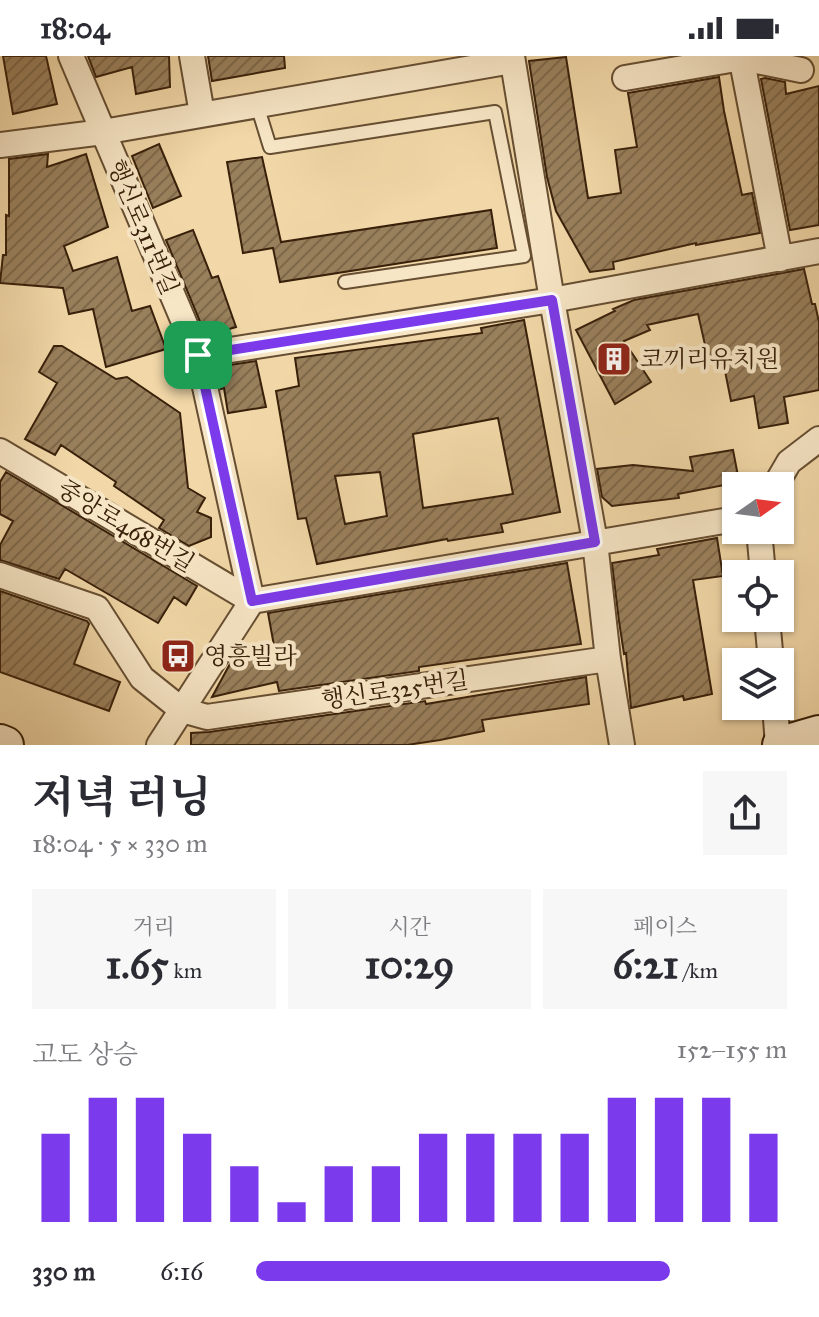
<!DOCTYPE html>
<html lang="ko">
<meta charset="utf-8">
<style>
body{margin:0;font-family:"IM FELL Great Primer","Noto Serif KR",serif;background:#f7f7f7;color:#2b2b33;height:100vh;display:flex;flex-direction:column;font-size:30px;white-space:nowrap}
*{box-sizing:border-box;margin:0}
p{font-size:26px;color:#7c7c81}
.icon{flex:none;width:44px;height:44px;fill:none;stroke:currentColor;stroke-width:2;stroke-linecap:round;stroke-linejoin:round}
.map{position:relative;height:689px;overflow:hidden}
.side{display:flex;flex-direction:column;background:#fff;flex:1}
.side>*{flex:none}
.needle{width:52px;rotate:76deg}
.controls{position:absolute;left:722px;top:416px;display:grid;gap:16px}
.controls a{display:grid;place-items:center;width:72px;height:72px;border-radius:0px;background:#fff;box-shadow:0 2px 6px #0004;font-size:40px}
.pin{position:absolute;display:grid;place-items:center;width:68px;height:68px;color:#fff;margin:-34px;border-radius:16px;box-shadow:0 4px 12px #0006}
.round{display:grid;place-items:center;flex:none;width:84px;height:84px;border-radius:0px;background:#f7f7f7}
.summary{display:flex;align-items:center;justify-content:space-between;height:136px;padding:0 32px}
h1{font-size:44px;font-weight:700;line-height:60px}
.metrics{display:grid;grid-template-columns:repeat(3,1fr);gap:12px;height:136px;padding:8px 32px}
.metrics div{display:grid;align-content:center;border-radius:0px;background:#f7f7f7;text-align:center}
.metrics b{font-size:40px;font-weight:700}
.metrics small{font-size:22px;font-weight:400}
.metrics p{font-size:22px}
.chart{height:224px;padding:16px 32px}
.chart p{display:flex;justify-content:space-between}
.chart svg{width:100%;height:144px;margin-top:8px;stroke:#7c3aed;stroke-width:6}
ul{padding:0 32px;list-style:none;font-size:26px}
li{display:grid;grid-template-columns:128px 96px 1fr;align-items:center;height:60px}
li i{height:20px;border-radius:10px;background:#7c3aed}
.status{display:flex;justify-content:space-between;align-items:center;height:56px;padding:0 40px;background:#fff;direction:ltr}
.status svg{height:22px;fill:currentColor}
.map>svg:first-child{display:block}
</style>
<div class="status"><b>18:04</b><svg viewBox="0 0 49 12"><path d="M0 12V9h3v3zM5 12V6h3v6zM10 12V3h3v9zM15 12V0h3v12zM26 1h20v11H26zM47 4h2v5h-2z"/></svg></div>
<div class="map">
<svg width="819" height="689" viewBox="0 0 819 689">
<defs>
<pattern id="building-hatch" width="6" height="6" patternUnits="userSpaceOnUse" patternTransform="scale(2)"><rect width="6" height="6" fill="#99805c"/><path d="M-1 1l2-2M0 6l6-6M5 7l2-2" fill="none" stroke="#7e684a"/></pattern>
</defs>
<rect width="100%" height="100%" fill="#f2d8a8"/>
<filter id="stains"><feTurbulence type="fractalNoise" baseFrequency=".0025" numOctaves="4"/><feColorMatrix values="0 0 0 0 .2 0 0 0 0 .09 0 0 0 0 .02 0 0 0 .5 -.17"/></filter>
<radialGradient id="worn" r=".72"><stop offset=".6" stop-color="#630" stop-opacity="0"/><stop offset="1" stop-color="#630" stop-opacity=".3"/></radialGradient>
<path fill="url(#building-hatch)" stroke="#38200a" stroke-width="2" fill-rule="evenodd" d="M 3,0 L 46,0 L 57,48 L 13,58 Z
M 88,0 L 169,0 L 170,31 L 136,38 L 132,11 L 96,21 Z
M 208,0 L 284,0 L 285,12 L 212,25 Z
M 566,1 L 588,142 L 621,137 L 615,94 L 637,91 L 628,37 L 719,21 L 724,55 L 742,139 L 752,137 L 760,177 L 696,189 L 696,187 L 613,206 L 614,213 L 590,216 L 556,155 L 547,121 L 529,5 Z
M 765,22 L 785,26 L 786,38 L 819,30 L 819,169 L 790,174 L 761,23 Z
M 159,88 L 181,140 L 153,152 L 132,100 Z
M 48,98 L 47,111 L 86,98 L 108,171 L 64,190 L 73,215 L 117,201 L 132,255 L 150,250 L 166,293 L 106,311 L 93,253 L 69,258 L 63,232 L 0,227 L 3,199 L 6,199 L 6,159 L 9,160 L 9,103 Z
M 262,101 L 281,186 L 491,154 L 497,192 L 280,226 L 273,192 L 243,197 L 227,106 Z
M 193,174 L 212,222 L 218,220 L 236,271 L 206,280 L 166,184 Z
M 804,213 L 812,248 L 815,248 L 819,266 L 819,334 L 784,341 L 788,367 L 759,372 L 754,340 L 731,345 L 722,300 L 708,302 L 698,258 L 647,269 L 650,274 L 624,285 L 651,326 L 615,348 L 576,274 L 615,255 L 613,253 L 634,244 Z
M 524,264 L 560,456 L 501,468 L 503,476 L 448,485 L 447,483 L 317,508 L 306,462 L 298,463 L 276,335 L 299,330 L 295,302 L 482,277 L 481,272 ZM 498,362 L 513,438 L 423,452 L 413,378 ZM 380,416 L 387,460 L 345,468 L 335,420 Z
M 54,290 L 62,290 L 116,323 L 127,321 L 180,357 L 188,432 L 205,442 L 197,456 L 211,462 L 211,481 L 189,490 L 159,472 L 164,464 L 114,430 L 116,426 L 61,389 L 55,399 L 25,383 L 57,327 L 39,316 Z
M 256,305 L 266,351 L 228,357 L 224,332 L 221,333 L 216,311 Z
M 733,394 L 738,420 L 745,420 L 745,425 L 678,438 L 679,442 L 612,450 L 602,441 L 597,413 L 633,409 L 693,415 L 690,401 Z
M 6,416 L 197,530 L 186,549 L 174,541 L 158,567 L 65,513 L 59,523 L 0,504 L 0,489 L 13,465 L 0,458 L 0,426 Z
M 717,482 L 723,520 L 693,524 L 712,638 L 684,644 L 683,640 L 631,652 L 626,597 L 624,598 L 619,565 L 612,507 L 659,499 L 657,493 Z
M 567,507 L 581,588 L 419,611 L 419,615 L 279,635 L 277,626 L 212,641 L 231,606 L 273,600 L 273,596 L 275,595 L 268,557 Z
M 0,535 L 87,565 L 89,568 L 74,608 L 120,626 L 109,655 L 0,616 Z
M 586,621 L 589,648 L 482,664 L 484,675 L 440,684 L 407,689 L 191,689 L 191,677 L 209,676 L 425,645 L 426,648 Z"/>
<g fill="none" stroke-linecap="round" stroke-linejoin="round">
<defs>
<path id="service" d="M 257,49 L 270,91 L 495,56 L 524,200 L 345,226"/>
<path id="minor" d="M 71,0 L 198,299 L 252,545 L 159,689
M 192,0 L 202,58
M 512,0 L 552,244 L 595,486 L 608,603 L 622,689
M 741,0 L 780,203
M 625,22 L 742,2 L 801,14
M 0,89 L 103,76 L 512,5
M 198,299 L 552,244 L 819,195
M 0,395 L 252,545 L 736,463
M 775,430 L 789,406 L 819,383
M 759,474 L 763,518
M 0,519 L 97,552 L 142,622 L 182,654 L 207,661 L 608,603
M 767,562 L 771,606
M 775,650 L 778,689"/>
<path id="secondary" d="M 0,687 L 5,689
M 781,689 L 819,678"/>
</defs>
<use href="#service" stroke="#664e32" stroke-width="16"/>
<use href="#minor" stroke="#664e32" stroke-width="28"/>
<use href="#secondary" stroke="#38200a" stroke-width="40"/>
<use href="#service" stroke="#f7e6c6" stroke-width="12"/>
<use href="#minor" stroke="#f7e6c6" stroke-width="24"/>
<use href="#secondary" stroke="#f7e6c6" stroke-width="36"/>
</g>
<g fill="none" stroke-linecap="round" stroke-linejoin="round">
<defs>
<path id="route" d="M 552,244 L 595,486 L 252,545 L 198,299 Z"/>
</defs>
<use href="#route" stroke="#fff" stroke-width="16"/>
<use href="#route" stroke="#7c3aed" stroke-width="10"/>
</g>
<defs>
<symbol id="building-square" viewBox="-11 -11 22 22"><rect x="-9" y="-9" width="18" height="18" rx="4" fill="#8f2418" stroke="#f7e6c6"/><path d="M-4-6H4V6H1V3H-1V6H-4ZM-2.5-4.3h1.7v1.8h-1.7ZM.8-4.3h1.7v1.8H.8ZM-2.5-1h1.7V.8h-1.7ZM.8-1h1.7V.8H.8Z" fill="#fff"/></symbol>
<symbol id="bus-square" viewBox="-11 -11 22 22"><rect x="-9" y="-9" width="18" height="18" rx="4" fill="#8f2418" stroke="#f7e6c6"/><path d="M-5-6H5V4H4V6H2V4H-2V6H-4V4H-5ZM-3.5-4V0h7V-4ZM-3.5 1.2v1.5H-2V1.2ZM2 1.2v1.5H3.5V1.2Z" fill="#fff"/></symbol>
</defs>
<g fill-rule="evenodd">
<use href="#building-square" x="594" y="283" width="40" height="40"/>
<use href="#bus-square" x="158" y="580" width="40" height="40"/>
</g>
<g text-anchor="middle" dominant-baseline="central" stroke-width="8" stroke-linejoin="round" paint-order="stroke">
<g font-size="24" fill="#38200a" stroke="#f7e6c6">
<text transform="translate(143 171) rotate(67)">행신로311번길</text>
<text transform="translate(126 470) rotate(31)">중앙로468번길</text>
<text transform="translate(395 634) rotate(-8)">행신로325번길</text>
</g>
<g font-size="24" fill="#38200a" stroke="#f7e6c6" text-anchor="start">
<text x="640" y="303">코끼리유치원</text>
<text x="204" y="600">영흥빌라</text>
</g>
</g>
<rect width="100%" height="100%" filter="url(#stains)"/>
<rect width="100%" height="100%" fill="url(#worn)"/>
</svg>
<div class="controls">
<a><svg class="needle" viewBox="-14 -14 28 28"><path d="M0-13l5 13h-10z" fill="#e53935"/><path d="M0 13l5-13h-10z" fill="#7c7c81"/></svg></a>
<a><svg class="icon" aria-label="locate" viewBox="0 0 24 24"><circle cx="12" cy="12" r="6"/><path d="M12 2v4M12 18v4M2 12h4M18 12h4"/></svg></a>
<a><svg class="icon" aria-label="layers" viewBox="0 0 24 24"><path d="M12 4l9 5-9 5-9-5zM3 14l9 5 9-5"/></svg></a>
</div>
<div class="pin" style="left:198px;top:299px;background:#1e9e55"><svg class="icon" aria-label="arrive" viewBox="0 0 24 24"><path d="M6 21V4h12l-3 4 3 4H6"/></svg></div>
</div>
<section class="side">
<div class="summary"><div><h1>저녁 러닝</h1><p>18:04 · 5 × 330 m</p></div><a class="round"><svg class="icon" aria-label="share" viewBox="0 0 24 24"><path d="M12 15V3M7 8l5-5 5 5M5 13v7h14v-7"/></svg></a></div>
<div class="metrics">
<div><p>거리</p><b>1.65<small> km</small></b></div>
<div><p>시간</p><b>10:29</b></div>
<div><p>페이스</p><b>6:21<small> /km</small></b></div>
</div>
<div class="chart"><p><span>고도 상승</span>152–155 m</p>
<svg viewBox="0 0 160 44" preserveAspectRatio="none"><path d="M5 44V17M15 44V6M25 44V6M35 44V17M45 44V27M55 44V38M65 44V27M75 44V27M85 44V17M95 44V17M105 44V17M115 44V17M125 44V6M135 44V6M145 44V6M155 44V17"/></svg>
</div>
<ul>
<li><b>330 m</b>6:16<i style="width:78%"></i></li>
</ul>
</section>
